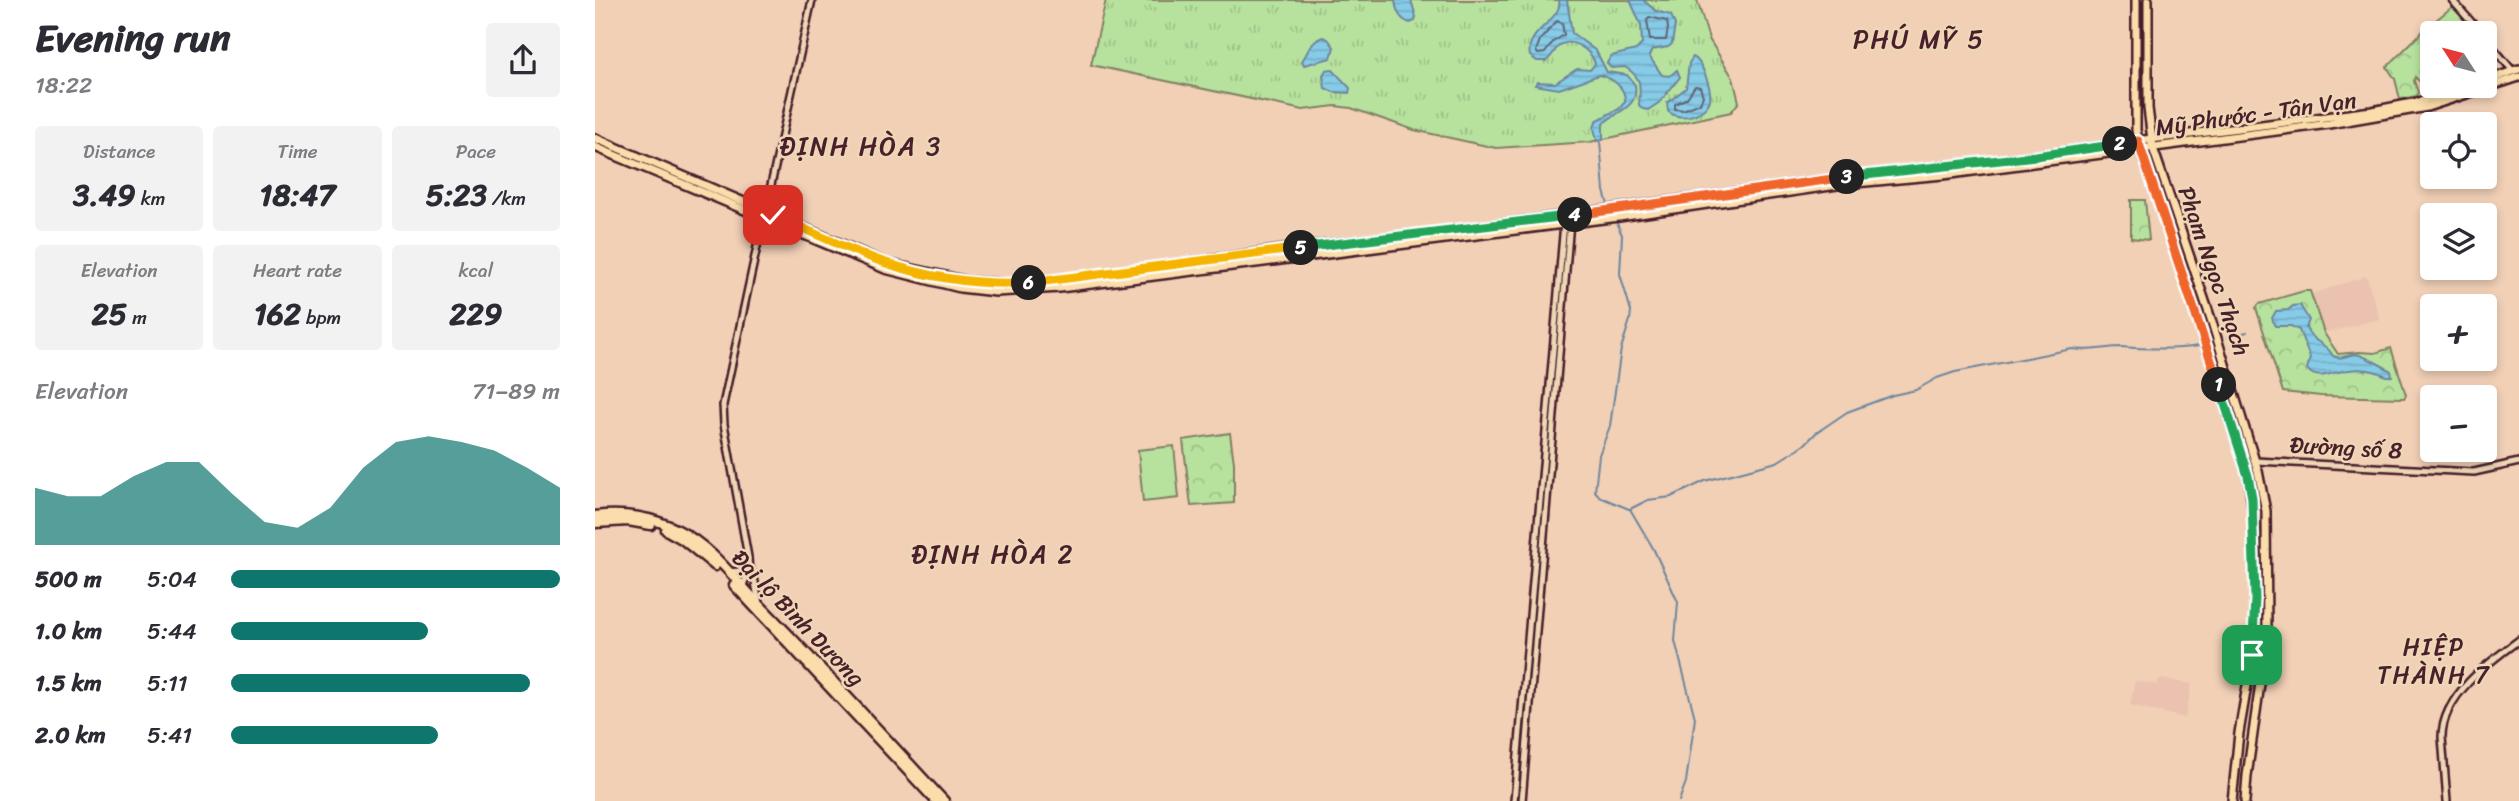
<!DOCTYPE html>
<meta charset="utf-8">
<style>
body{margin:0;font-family:Sriracha,sans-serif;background:#f2f2f3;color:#2b2b33;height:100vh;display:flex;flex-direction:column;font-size:26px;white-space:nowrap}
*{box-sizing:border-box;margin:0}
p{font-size:23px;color:#7c7c81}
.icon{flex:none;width:38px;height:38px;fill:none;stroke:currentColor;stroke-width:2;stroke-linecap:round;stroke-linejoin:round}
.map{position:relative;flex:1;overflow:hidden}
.details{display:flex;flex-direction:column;background:#fff;width:595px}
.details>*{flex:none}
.needle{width:46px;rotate:306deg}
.buttons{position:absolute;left:1825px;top:21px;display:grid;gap:14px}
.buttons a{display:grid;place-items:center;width:77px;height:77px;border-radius:7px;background:#fff;box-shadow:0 4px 10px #0003;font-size:35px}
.pin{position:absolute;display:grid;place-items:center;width:60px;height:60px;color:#fff;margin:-30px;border-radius:14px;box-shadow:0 4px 10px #0006}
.km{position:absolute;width:35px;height:35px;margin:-18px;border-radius:50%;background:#222;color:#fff;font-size:19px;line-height:35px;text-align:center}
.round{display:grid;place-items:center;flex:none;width:74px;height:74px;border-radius:7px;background:#f2f2f3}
.head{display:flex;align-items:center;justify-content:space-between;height:119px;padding:0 35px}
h1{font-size:38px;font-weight:700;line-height:52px}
.stats{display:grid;grid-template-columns:repeat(3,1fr);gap:10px;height:119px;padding:7px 35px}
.stats div{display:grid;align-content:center;border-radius:7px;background:#f2f2f3;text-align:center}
.stats b{font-size:30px;font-weight:700}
.stats small{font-size:19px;font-weight:400}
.stats p{font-size:19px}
.chart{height:196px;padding:14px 35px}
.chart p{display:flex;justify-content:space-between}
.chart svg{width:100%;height:126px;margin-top:7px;fill:#0f766e;opacity:.7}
ul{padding:0 35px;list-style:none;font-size:23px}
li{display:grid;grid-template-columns:112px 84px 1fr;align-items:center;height:52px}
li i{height:18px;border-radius:9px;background:#0f766e}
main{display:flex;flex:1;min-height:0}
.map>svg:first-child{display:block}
</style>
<main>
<section class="details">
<div class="head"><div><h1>Evening run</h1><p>18:22</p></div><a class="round"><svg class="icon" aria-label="share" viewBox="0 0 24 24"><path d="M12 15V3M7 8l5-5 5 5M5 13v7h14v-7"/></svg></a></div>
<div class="stats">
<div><p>Distance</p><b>3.49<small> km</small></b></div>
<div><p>Time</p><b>18:47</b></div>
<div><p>Pace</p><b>5:23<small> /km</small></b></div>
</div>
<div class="stats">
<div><p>Elevation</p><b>25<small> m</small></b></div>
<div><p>Heart rate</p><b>162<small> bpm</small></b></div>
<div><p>kcal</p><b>229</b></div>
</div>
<div class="chart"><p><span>Elevation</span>71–89 m</p>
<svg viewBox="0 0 160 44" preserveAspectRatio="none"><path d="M0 44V24L10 27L20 27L30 20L40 15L50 15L60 26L70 36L80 38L90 31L100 17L110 8L120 6L130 8L140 11L150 17L160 24V44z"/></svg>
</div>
<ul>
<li><b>500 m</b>5:04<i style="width:100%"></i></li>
<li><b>1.0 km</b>5:44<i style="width:60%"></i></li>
<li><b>1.5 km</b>5:11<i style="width:91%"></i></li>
<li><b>2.0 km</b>5:41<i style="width:63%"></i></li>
</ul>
</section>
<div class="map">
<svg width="1924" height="801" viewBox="0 0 1924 801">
<defs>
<pattern id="grass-tufts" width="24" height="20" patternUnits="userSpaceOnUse" patternTransform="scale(1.75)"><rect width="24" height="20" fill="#b7e29e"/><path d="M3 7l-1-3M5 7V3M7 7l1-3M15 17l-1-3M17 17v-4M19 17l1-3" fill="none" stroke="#9fc188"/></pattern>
<pattern id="forest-crowns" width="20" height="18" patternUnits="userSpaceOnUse" patternTransform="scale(1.75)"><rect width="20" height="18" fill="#b7e29e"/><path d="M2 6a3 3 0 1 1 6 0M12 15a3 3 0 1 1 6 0" fill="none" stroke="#9fc188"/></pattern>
<pattern id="water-rules" width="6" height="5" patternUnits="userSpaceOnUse" patternTransform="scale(1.75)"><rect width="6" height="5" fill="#86cbe7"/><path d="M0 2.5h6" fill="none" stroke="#75aec6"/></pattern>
</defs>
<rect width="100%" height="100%" fill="#f1d0b6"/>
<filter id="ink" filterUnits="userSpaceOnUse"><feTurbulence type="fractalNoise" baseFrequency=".0143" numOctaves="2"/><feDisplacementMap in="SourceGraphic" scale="14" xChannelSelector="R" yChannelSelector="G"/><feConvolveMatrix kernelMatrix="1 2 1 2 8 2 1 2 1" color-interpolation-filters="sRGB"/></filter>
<g filter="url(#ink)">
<path fill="#eac2af" d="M 1771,276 L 1785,319 L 1729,333 L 1717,294 Z
M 1564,679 L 1597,684 L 1590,718 L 1535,705 L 1540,681 L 1563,685 Z"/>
<path fill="url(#grass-tufts)" stroke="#808064" stroke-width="2" d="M 511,0 L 1102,0 L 1114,39 L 1138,78 L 1144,102 L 1136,112 L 995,142 L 901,148 L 819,130 L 756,108 L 740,106 L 708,110 L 496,65 Z"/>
<path fill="url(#forest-crowns)" stroke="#808064" stroke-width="2" d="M 1857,7 L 1862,8 L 1884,33 L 1838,33 L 1837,83 L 1828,85 L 1820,77 L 1819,81 L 1823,92 L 1822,96 L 1805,99 L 1800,79 L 1792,67 L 1830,29 Z
M 1536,200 L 1550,200 L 1554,240 L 1536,238 Z
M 1709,291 L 1715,291 L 1729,333 L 1743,354 L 1764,352 L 1780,353 L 1796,348 L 1811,395 L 1809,398 L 1726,396 L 1688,392 L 1661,308 L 1664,304 Z
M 635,433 L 639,463 L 639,503 L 596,506 L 588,440 Z"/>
<path fill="#b7e29e" stroke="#808064" stroke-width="2" d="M 579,446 L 584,498 L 548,502 L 543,450 Z"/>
<path fill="url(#water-rules)" stroke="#6e869c" stroke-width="2" d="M 800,0 L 816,0 L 821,17 L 820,21 L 815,23 C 805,20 801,10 800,0 Z
M 964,0 L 972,0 L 977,33 L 1001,51 L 1012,72 L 1032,75 L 1040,85 C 1044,109 1020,111 1008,124 L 1008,140 L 1002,141 L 999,128 L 1001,121 L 1024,109 L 1030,102 C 1031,87 1017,78 1004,75 L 964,89 L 940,85 L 942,82 L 960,83 L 982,69 L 995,70 L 1000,64 C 998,51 975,35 963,47 C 958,52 958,56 951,61 L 942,61 L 935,56 C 929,30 969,20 964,0 Z
M 1035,0 L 1048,0 L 1061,11 L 1076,15 L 1080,25 L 1077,44 L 1073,47 L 1057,50 L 1054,56 L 1067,75 L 1075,76 L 1082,70 L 1085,77 L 1065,102 L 1053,110 L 1048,109 L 1044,105 C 1045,87 1048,78 1030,67 L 1016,68 L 1012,63 L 1016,56 L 1041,50 L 1047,44 L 1046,25 Z
M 728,37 L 733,39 L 739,47 L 736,58 L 709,65 L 707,61 C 714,51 715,41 728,37 Z
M 1098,57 C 1107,60 1117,90 1115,100 C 1110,116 1083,122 1073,111 L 1072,103 L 1091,88 L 1094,63 Z
M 737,69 L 755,88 L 754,93 L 738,92 L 730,88 L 728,75 L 731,70 Z
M 1705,305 L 1714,320 L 1711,328 C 1718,344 1730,341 1738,356 C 1747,360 1751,355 1760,354 C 1766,354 1790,367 1796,371 L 1797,376 C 1790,377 1788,374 1782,372 C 1773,369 1762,369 1754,370 C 1739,371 1722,383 1712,369 L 1715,358 L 1704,330 L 1696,326 L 1680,326 L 1677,318 L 1681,311 L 1693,310 L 1698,306 Z"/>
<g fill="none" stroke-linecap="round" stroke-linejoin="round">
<path stroke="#626476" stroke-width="2" d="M 1054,17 L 1072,21 L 1073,28 L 1071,40 L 1055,40 L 1052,20 Z
M 962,21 L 967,23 L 969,35 L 958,42 L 950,53 L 943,54 L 941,51 L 945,40 Z
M 1100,86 L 1105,87 L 1108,96 L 1105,103 L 1088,110 L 1080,109 L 1080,104 L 1092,98 Z"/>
<path stroke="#6e869c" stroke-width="2" d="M 1005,141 L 1009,191 L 1014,208
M 1020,219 L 1027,235 L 1025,274 L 1036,311 L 1035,320 L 1026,349 L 1015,426 L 1004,455 L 1000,491 L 1005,497 L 1034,509
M 1633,337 L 1652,332
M 1035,509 L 1053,500 L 1076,497 L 1110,481 L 1182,462 L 1209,445 L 1221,433 L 1252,412 L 1298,395 L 1321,390 L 1342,378 L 1360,372 L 1477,349 C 1494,352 1511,347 1526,347 C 1552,349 1578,350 1604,346
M 1035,509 L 1058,548 L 1083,602 L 1080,641 L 1100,718 L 1091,782 L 1084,801"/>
<defs>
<path id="secondary" d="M 1857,0 L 1886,33
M 1890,38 L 1918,71
M 170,212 L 217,0
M 1660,461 L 1879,472 L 1924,462
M 155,569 L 159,577 L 164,603
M 134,572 L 144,571 L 153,560
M 147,586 L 154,573 L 153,557 L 129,424 L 128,405 L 168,219
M 919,801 L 969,223
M 927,801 L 975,222
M 1852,801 L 1847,737 C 1847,696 1894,662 1924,640"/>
<path id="primary" d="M 1541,0 L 1541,130 L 1545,149 L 1582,255 L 1653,476 L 1659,522 L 1660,599 L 1658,650 L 1644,733 L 1637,801
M 1553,0 L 1553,108 L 1558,148 L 1616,319 L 1663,471 L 1671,511 L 1672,634 L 1652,776 L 1650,801
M 1890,81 L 1924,69
M 0,138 L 291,263 L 374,281 L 423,284 L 488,277 L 697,248 L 838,233 L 1245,178 L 1441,156 L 1556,139 L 1777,111 L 1828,101 L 1875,86
M 0,147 L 290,269 L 365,288 L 401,292 L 465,288 L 1024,217 L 1249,184 L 1348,175 L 1734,124 L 1832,107 L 1924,77"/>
<path id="highway" d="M 0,516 C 28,512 58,517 83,530 C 115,546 138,577 162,602 C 226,667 287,734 349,801
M 0,523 L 33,521 L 56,525
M 71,530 L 87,539 L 120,566
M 139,585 L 341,801"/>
</defs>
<use href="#secondary" stroke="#4a1f2b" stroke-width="10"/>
<use href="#primary" stroke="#4a1f2b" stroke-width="12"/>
<use href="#highway" stroke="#4a1f2b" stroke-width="13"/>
<use href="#secondary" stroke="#edd7b6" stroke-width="5"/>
<use href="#primary" stroke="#faddab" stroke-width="7"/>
<use href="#highway" stroke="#faddab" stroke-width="8"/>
</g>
</g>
<g fill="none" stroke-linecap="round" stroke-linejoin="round" filter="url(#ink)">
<defs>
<path id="split-1" d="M 1624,385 L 1653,476 L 1657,498 L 1660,599 L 1657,655"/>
<path id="split-2" d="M 1525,144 L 1543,141 L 1624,385"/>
<path id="split-3" d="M 1252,177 L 1441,156 L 1525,144"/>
<path id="split-4" d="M 980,215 L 1252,177"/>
<path id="split-5" d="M 706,248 L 980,215"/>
<path id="split-6" d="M 434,283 L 706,248"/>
<path id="split-7" d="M 178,215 C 215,231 251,249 288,262 C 334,278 386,285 434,283"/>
</defs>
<use href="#split-1" stroke="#fff" stroke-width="14"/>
<use href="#split-2" stroke="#fff" stroke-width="14"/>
<use href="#split-3" stroke="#fff" stroke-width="14"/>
<use href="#split-4" stroke="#fff" stroke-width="14"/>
<use href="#split-5" stroke="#fff" stroke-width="14"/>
<use href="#split-6" stroke="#fff" stroke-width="14"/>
<use href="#split-7" stroke="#fff" stroke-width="14"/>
<use href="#split-1" stroke="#22a559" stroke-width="9"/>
<use href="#split-2" stroke="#f0652b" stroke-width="9"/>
<use href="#split-3" stroke="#22a559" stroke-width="9"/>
<use href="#split-4" stroke="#f0652b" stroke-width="9"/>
<use href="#split-5" stroke="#22a559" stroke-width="9"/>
<use href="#split-6" stroke="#f5b400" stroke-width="9"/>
<use href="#split-7" stroke="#f5b400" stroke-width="9"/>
</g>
<g text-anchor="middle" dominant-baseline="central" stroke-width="5" stroke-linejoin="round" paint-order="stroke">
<g font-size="23" fill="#4a1f2b" stroke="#edd7b6">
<text transform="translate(1661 114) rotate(-8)">Mỹ Phước - Tân Vạn</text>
<text transform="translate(1619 271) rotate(71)">Phạm Ngọc Thạch</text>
<text transform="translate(1751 448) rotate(3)">Đường số 8</text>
<text transform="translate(203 618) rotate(46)">Đại lộ Bình Dương</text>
</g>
<g font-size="24" letter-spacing="2" fill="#4a1f2b" stroke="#edd7b6">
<text x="1839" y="647">HIỆP<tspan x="1839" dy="28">THÀNH 7</tspan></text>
</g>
<g font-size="26" letter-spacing="2" fill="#4a1f2b" stroke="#edd7b6">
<text x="1324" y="39">PHÚ MỸ 5</text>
<text x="266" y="146">ĐỊNH HÒA 3</text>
<text x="398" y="554">ĐỊNH HÒA 2</text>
</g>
</g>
</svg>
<div class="buttons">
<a><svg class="needle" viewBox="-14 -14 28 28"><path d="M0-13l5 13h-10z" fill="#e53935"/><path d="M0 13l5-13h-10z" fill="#7c7c81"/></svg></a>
<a><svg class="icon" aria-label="locate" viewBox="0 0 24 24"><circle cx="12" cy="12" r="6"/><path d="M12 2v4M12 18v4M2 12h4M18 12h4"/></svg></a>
<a><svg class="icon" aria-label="layers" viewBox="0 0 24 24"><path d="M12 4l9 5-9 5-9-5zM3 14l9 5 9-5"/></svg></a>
<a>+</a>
<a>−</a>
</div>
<div class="pin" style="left:1657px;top:655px;background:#1e9e55"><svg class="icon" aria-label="arrive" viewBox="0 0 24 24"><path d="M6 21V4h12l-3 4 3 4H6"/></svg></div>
<div class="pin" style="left:178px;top:215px;background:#d93025"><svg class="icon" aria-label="check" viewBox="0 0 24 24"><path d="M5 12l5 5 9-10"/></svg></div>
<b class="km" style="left:1624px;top:385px">1</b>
<b class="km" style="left:1525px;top:144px">2</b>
<b class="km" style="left:1252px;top:177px">3</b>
<b class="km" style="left:980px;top:215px">4</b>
<b class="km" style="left:706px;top:248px">5</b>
<b class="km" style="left:434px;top:283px">6</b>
</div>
</main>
